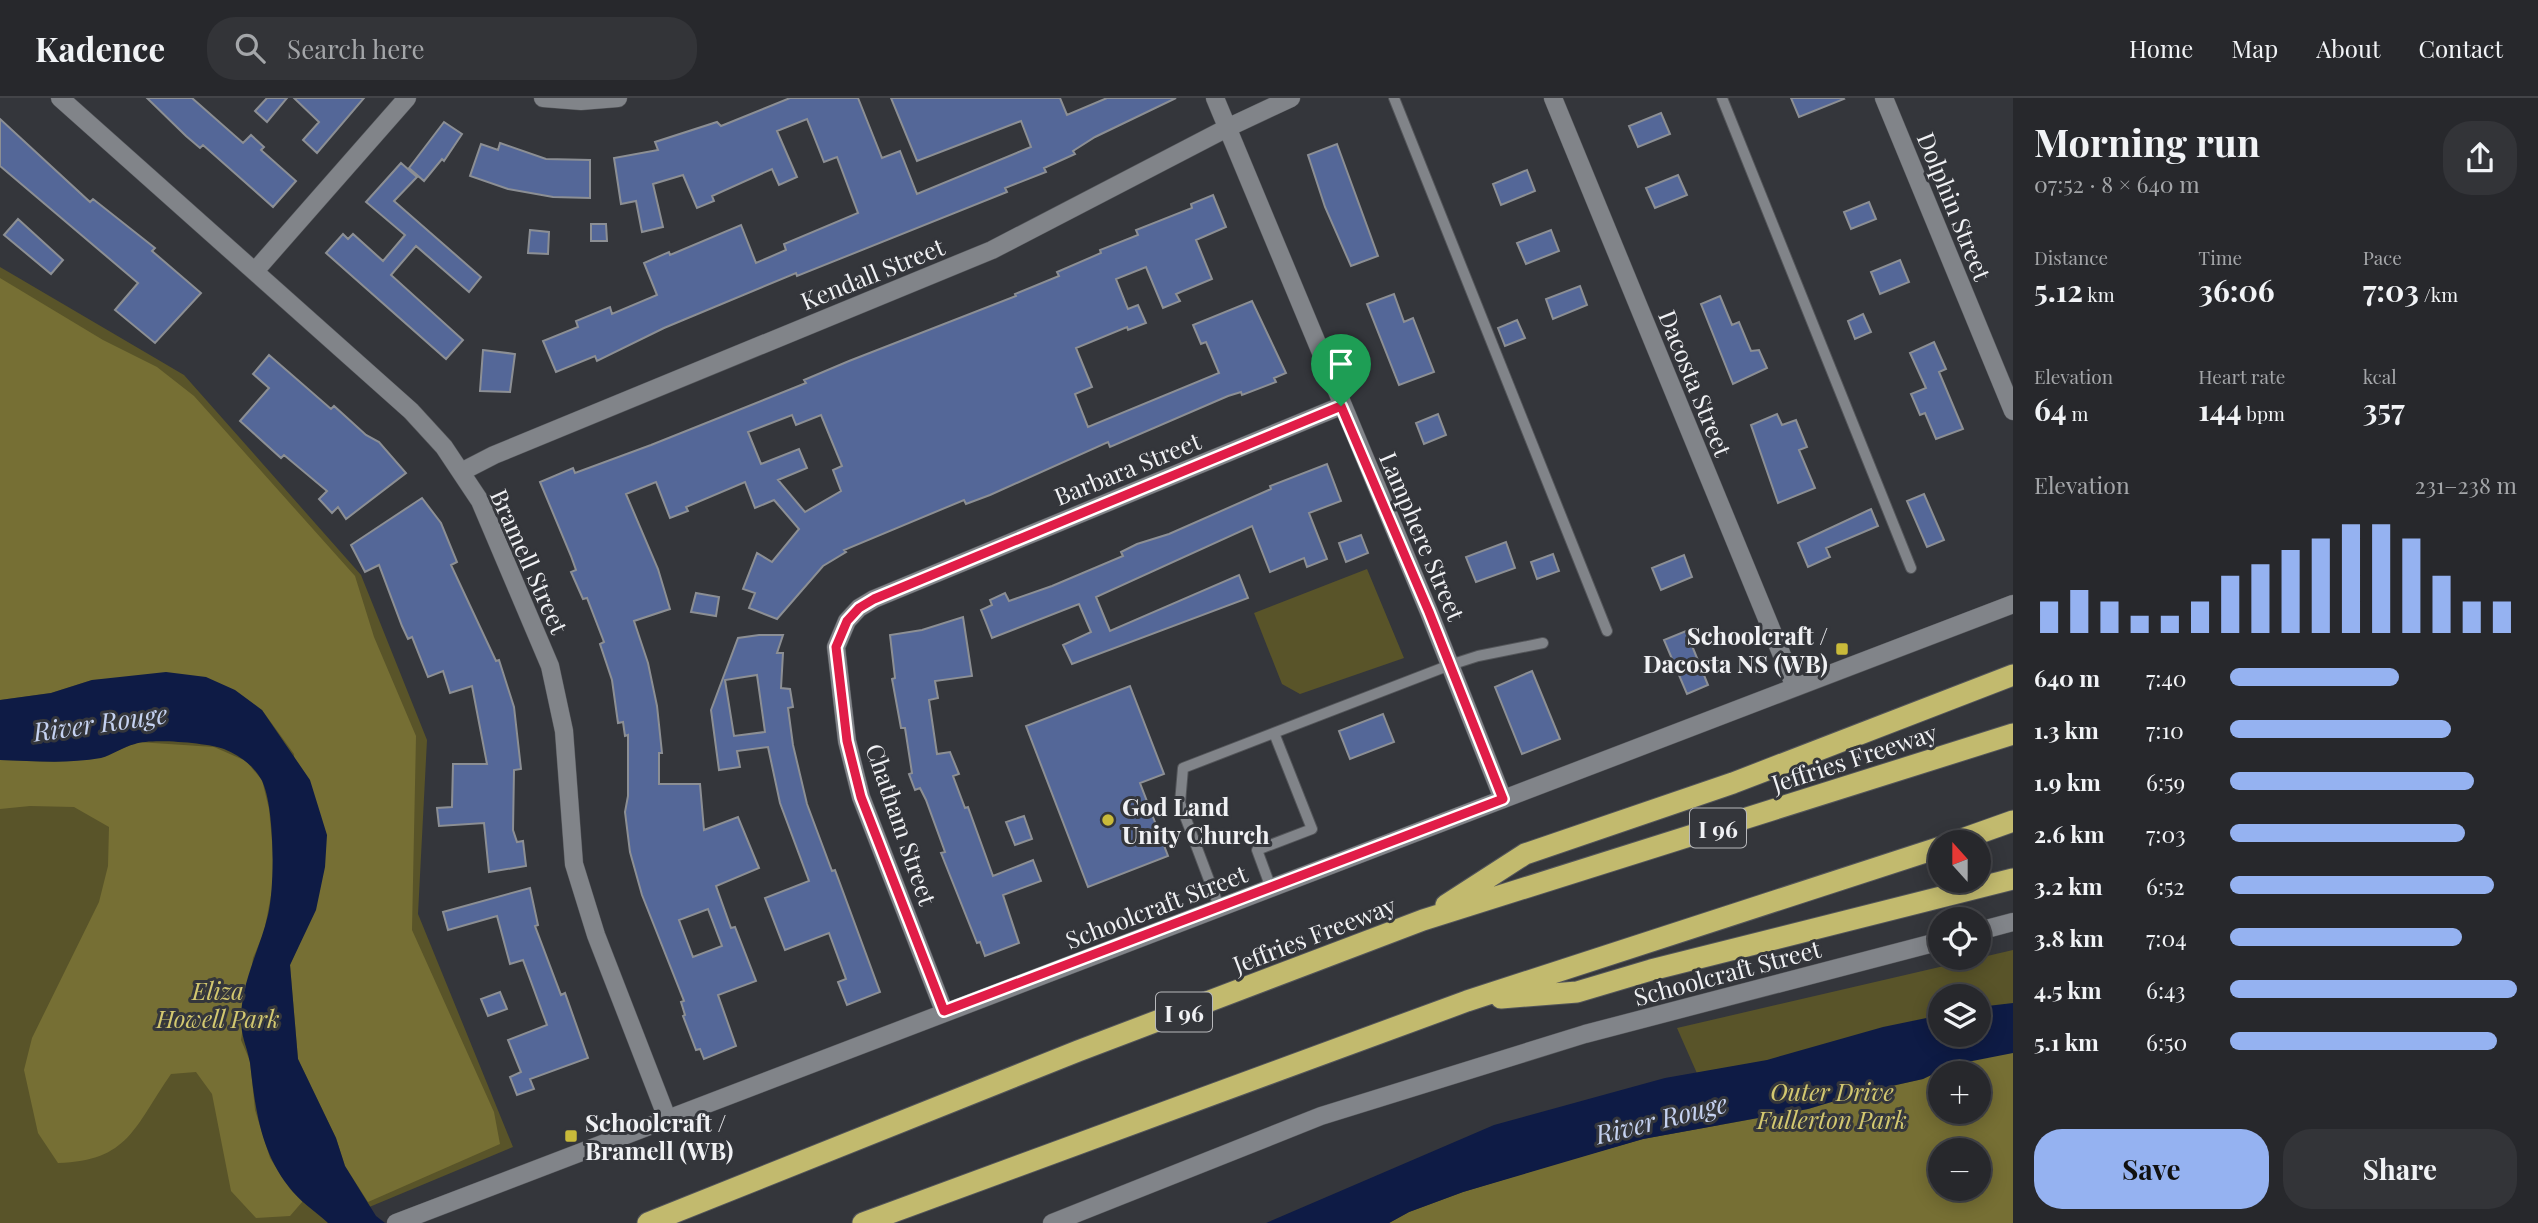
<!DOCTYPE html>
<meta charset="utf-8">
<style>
body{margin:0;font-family:"Playfair Display",serif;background:#333438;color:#f1f3f6;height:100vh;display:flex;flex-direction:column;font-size:26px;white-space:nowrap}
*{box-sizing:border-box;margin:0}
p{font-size:23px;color:#a4a6a9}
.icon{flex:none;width:38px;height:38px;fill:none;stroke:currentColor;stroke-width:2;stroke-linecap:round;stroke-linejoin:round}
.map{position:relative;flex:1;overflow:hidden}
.details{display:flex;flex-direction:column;background:#27282c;width:525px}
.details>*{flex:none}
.needle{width:46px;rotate:339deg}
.fabs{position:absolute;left:1928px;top:732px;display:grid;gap:14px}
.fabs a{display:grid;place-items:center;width:63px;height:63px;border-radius:50%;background:#27282c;box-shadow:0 4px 18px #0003,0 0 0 2px #434448;font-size:35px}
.pin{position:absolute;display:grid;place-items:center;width:60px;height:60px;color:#fff;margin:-72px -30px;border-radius:50% 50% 50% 0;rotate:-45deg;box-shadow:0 0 7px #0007}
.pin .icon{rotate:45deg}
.round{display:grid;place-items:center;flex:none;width:74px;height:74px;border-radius:28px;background:#333438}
.summary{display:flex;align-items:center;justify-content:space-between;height:119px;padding:0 21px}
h1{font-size:38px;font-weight:700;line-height:52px}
.metrics{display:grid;grid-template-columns:repeat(3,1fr);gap:10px;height:119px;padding:7px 21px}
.metrics div{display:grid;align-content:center}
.metrics b{font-size:30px;font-weight:700}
.metrics small{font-size:19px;font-weight:400}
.metrics p{font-size:19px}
.chart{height:196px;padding:14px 21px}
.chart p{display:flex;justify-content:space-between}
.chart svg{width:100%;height:126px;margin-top:7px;stroke:#95b2f1;stroke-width:6}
.cta{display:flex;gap:14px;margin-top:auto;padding:14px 21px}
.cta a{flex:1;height:80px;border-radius:28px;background:#95b2f1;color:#111;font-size:28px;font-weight:700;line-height:80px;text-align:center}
.cta a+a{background:#333438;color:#f1f3f6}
ul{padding:0 21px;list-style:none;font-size:23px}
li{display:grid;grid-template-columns:112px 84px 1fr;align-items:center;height:52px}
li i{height:18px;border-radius:9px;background:#95b2f1}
header{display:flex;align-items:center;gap:42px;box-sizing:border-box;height:98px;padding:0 35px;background:#27282c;border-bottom:2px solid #434448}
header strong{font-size:33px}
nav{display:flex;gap:38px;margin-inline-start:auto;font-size:24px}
.search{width:490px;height:63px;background:#333438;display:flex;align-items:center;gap:18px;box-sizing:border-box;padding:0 24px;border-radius:28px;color:#a4a6a9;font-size:26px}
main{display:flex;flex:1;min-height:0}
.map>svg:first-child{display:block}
</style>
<header>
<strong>Kadence</strong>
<div class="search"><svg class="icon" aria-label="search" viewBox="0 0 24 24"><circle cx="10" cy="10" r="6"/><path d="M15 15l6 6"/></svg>Search here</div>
<nav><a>Home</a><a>Map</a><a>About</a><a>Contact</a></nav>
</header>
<main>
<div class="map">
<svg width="2013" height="1125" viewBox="0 0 2013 1125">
<rect width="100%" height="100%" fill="#34363b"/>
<path fill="#595429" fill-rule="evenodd" d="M 0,169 L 184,277 L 361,477 L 427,642 L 418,816 L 513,1049 L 331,1125 L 0,1125 Z
M 1367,471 L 1404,560 L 1300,596 L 1282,586 L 1254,515 Z
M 2013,852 L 2013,1125 L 1733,1057 L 1677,930 ZM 1941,898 L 1979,898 L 1979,936 L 1941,936 ZM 1941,975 L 1979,975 L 1979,1013 L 1941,1013 ZM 1941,1052 L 1979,1052 L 1979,1090 L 1941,1090 Z"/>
<path fill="#766f34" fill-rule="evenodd" d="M 0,180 L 103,242 L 157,269 L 194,298 L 355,478 L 374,539 L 416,638 L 412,832 L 494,1014 L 500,1046 L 368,1104 L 345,1068 L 336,1040 L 298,961 L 290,867 L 302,840 L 294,656 L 262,612 L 127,581 L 92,582 L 51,595 L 0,602 Z
M 138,644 L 214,649 L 246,663 L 262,682 L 269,711 L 275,776 L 264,834 L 253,860 L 241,942 L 250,963 L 255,1012 L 270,1060 L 290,1091 L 303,1103 L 290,1118 L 256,1120 L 231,1093 L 212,996 L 196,974 L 171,976 C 134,1029 129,1063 58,1065 L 38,1035 L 24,972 L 32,940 L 99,804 L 108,768 L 109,729 L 74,709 L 30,708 L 0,711 L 0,662 L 55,664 L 102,659 Z
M 2001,955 L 2013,955 L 2013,1125 L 1389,1125 L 1409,1114 L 1463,1094 L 1558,1065 L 1643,1041 L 1808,1011 L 1865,994 L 1923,981 L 1952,967 ZM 1941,975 L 1979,975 L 1979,1013 L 1941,1013 ZM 1941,1052 L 1979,1052 L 1979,1090 L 1941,1090 Z"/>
<path fill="#0e1b45" d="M 166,574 L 206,579 L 235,592 L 262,612 L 310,682 L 327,737 L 325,769 L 316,812 L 290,867 L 298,961 L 336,1040 L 345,1068 L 376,1118 L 385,1125 L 328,1125 C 315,1113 299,1103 289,1089 C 260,1053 255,1008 250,965 C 247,947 241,941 241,919 C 242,882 260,851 268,817 C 275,789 275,705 261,681 C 253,667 239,657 224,651 C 208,645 151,640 135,646 C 123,649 112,657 101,660 C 68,666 33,663 0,662 L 0,602 L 51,595 L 92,582 Z
M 2013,905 L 2013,955 L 1952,967 L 1923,981 L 1865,994 L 1808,1011 L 1643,1041 L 1463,1094 L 1409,1114 L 1389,1125 L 1266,1125 L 1494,1027 L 1665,980 L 1767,962 L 1883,929 L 1941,917 L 1941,936 L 1979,936 L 1979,909 Z"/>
<path fill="#546798" stroke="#8c8f94" stroke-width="2" fill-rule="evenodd" d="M 147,0 L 192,0 L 243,45 L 251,37 L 264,49 L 261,52 L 296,83 L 273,109 L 203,47 L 200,50 L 186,38 Z
M 267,0 L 287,0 L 267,24 L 255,13 Z
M 294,0 L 364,0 L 317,55 L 303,42 L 319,24 Z
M 790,0 L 858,0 L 882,60 L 900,53 L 917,96 L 1031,49 L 1021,23 L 917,63 L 891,0 L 1060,0 L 1067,17 L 1107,0 L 1176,0 L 1095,39 L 1073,53 L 1075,56 L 1044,70 L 1046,74 L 1005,90 L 1007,94 L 797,178 L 796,175 L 664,230 L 597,263 L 595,258 L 556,274 L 543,243 L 578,229 L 576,223 L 610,209 L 612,216 L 657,197 L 644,165 L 669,154 L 670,157 L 741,127 L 756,165 L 786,152 L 784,146 L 858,115 L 837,59 L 824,64 L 807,21 L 777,33 L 797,79 L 779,87 L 772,71 L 712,98 L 714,103 L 697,110 L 683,77 L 653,86 L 663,129 L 642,134 L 636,103 L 621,106 L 614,60 L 658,52 L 655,44 L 717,24 L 721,28 Z
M 1791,0 L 1843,0 L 1844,1 L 1799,19 Z
M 1661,15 L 1670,36 L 1638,49 L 1629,28 Z
M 0,21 L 90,104 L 93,101 L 155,150 L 152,153 L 201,195 L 155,245 L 115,212 L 138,185 L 0,68 Z
M 444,24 L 462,36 L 444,63 L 442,61 L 424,83 L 409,70 Z
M 500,45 L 546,61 L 590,62 L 590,100 L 553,99 L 508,91 L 470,78 L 481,46 L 498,52 Z
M 1337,46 L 1378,158 L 1351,168 L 1325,109 L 1308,57 Z
M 401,65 L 417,79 L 394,103 L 481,179 L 469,194 L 416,148 L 391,177 L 463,242 L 446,261 L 326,155 L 343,136 L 348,141 L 353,136 L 383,163 L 405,137 L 366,104 Z
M 1527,72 L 1535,93 L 1501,107 L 1493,86 Z
M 1678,77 L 1687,97 L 1655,110 L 1646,90 Z
M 1213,97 L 1226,129 L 1196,142 L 1212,181 L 1176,196 L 1180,203 L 1163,210 L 1146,169 L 1116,181 L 1128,211 L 1138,207 L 1146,225 L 1128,232 L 1127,229 L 1076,250 L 1092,289 L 1075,296 L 1088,329 L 1219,275 L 1206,244 L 1201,246 L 1193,227 L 1252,203 L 1286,275 L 1274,280 L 1276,284 L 1242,297 L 1241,294 L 1228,298 L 1110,349 L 1108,344 L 990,397 L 966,406 L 964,402 L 844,452 L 846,454 L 823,468 L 777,521 L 749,510 L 755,495 L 743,491 L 757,455 L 772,464 L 799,431 L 774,402 L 755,410 L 745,384 L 686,409 L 688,413 L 670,420 L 656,384 L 626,396 L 658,471 L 670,511 L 634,523 L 648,565 L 657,608 L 662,655 L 659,655 L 659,686 L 700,686 L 704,732 L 738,719 L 759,770 L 716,788 L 731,830 L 735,829 L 756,883 L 718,897 L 736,948 L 704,961 L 700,951 L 696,952 L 683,918 L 685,917 L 681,904 L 684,903 L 642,797 L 630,754 L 625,714 L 628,698 L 628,637 L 625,638 L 623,624 L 618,625 L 612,582 L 600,546 L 604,544 L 587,500 L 583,501 L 571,474 L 576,472 L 571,458 L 540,384 L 573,370 L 575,375 L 651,347 L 806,285 L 804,282 L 849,263 L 1016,198 L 1015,196 L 1059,178 L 1057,174 L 1101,155 L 1100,152 L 1138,137 L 1136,132 L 1192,110 L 1191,106 ZM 792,317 L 796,327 L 821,317 L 842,368 L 833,372 L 841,393 L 805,414 L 778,382 L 807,370 L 799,351 L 761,366 L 748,334 ZM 708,811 L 722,848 L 693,859 L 679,822 Z
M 1869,104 L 1876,121 L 1851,131 L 1844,114 Z
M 18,121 L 63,162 L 51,176 L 4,137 Z
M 591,126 L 606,126 L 607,143 L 591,143 Z
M 530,132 L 549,134 L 548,156 L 528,155 Z
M 1551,132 L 1559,153 L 1526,166 L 1517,145 Z
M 1900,162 L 1909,184 L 1880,196 L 1871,174 Z
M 1580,188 L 1587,207 L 1553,221 L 1546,201 Z
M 1394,196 L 1404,224 L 1413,220 L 1434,274 L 1399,287 L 1367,206 Z
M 1720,198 L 1732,227 L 1739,224 L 1751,253 L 1759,252 L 1767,270 L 1733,286 L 1701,206 Z
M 1863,216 L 1871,234 L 1855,241 L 1848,223 Z
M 1517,222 L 1525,240 L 1505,248 L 1498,230 Z
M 1934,244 L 1946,271 L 1939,274 L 1963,331 L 1936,341 L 1925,315 L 1920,317 L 1911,296 L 1926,290 L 1910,255 Z
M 483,252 L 515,256 L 510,294 L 480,293 Z
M 269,257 L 331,311 L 334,308 L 366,337 L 379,344 L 406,375 L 346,421 L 338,409 L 332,415 L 319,401 L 327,393 L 284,357 L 281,360 L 240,323 L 269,290 L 253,276 Z
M 1438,316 L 1446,337 L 1424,346 L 1416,325 Z
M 1777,316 L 1782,327 L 1796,322 L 1807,349 L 1799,352 L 1815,390 L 1778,405 L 1751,327 Z
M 1327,366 L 1341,403 L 1309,415 L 1327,461 L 1307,469 L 1304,460 L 1270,474 L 1252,428 L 1096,499 L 1110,533 L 1239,477 L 1248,500 L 1072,566 L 1063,547 L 1091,534 L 1079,506 L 992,540 L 981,512 L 992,507 L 990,502 L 1005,495 L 1009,503 L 1052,488 L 1123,458 L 1121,454 L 1137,446 L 1169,436 L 1271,391 L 1270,388 Z
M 1924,396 L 1944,442 L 1927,449 L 1907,403 Z
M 422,400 L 441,425 L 457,464 L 451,467 L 496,563 L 499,562 L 514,609 L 521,671 L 514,672 L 513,732 L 517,744 L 523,743 L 526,768 L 489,774 L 484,725 L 439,728 L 437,710 L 452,709 L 453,666 L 487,666 L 472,588 L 450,595 L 443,573 L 428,579 L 412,539 L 408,541 L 402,528 L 379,467 L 365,474 L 351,447 Z
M 1871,411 L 1878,428 L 1826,450 L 1830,459 L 1808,469 L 1798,445 Z
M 1361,437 L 1368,455 L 1346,464 L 1339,445 Z
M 1506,444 L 1515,470 L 1476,484 L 1466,459 Z
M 1553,456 L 1559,473 L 1537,481 L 1531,464 Z
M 1684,457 L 1692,479 L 1661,492 L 1652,470 Z
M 696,495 L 719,499 L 716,518 L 691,514 Z
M 963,519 L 972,578 L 935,583 L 938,600 L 929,602 L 937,656 L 950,654 L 959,676 L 953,678 L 965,710 L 968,709 L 993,778 L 1033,762 L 1041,783 L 1003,797 L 1019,845 L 985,858 L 980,844 L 977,845 L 941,755 L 945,754 L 926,702 L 920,690 L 915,692 L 909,676 L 912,675 L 905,630 L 901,630 L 892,581 L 895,580 L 890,537 L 922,532 Z
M 1686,533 L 1708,587 L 1687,596 L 1664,542 Z
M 759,537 L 783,537 L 777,555 L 783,555 L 781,590 L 790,591 L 793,609 L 788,610 L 793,647 L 807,706 L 832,773 L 835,772 L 880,894 L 847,907 L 838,884 L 846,881 L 829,835 L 785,852 L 765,800 L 809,783 L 780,705 L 768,649 L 737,653 L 740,669 L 719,672 L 711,612 L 738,540 ZM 757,577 L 765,634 L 734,638 L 725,582 Z
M 1532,573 L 1560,641 L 1522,656 L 1495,589 Z
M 1130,588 L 1164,676 L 1140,685 L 1168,758 L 1088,789 L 1026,628 Z
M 1383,616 L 1394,644 L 1350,661 L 1339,633 Z
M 1024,718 L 1032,741 L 1015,747 L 1006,724 Z
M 530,790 L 538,827 L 535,828 L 561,897 L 565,895 L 588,960 L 530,981 L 534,991 L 517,997 L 510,979 L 521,974 L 508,942 L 547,927 L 523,862 L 510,866 L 497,818 L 448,832 L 443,814 Z
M 500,894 L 507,911 L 488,918 L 481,901 Z"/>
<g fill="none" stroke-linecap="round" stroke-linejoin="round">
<defs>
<path id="service" d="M 1394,0 L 1607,533
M 1722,0 L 1911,470
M 1271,790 L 1257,752 L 1312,731 L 1274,635
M 1220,811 L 1180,705 L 1183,670 L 1450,567 L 1478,558 L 1543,545"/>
<path id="minor" d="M 60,0 L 411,313 L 444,349 L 480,403 L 550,568 L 564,633 L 574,766 L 596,837 L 667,1020
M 543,0 L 581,3 L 618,0
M 1215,0 L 1429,514 L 1503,701
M 1553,0 L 1795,589
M 1884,0 L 2013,313
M 255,173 L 407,0
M 461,374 L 494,357 L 992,152 L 1227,30 L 1291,0
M 944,913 L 861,699 L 847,643 L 836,549 L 847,523 L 859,510 L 874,501 L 1341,308"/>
<path id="secondary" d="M 1979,833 L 2013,824
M 396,1125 L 2013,506
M 1052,1125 L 1321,1018 L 1585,936 L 1941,843"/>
<path id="motorway" d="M 1954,744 L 2013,723
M 1446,807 L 1525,756 L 1733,685 L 2013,577
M 1501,900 L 1577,894 L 1651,872 L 2013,781
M 648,1125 L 1078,953 L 1423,822 L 2013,636
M 863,1125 L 1467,903 L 1941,749"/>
</defs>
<use href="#service" stroke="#535559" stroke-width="12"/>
<use href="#minor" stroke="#535559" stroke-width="19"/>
<use href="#secondary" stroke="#535559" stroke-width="19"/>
<use href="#motorway" stroke="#535559" stroke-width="23"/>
<use href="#service" stroke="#818489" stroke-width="10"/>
<use href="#minor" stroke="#818489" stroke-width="18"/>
<use href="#secondary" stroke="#818489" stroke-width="18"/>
<use href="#motorway" stroke="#c2ba6e" stroke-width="21"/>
</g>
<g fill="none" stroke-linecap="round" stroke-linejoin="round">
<defs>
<path id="route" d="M 1341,308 L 1429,514 L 1503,701 L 944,913 L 861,699 L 847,643 L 836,549 L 847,523 L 859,510 L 874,501 Z"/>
</defs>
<use href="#route" stroke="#fff" stroke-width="14"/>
<use href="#route" stroke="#e11d48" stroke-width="9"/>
</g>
<g fill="#c9ba3a" stroke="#34363b" stroke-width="2.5">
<rect x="1835" y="544" width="14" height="14" rx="3.5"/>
<circle cx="1108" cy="722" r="7"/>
<rect x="564" y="1031" width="14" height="14" rx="3.5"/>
</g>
<g text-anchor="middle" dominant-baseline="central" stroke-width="6" stroke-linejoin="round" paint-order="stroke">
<g fill="#34363b" stroke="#b8b9bc" stroke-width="2">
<rect x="1690" y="710.5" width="56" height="39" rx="5"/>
<rect x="1156" y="894.5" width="56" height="39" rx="5"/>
</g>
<g font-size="23" font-weight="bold" fill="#f0f1f4">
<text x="1718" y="730">I 96</text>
<text x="1184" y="914">I 96</text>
</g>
<g font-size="24" fill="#f0f1f4" stroke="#34363b">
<text transform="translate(1955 108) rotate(68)">Dolphin Street</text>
<text transform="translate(872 175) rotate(-22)">Kendall Street</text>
<text transform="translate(1696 285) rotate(68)">Dacosta Street</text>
<text transform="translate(1127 370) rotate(-22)">Barbara Street</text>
<text transform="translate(1423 438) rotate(67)">Lamphere Street</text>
<text transform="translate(530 463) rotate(66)">Bramell Street</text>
<text transform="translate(1854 659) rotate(-18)">Jeffries Freeway</text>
<text transform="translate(902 726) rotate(71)">Chatham Street</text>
<text transform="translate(1156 808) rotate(-21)">Schoolcraft Street</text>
<text transform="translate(1314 836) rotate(-21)">Jeffries Freeway</text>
<text transform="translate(1727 874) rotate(-15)">Schoolcraft Street</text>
</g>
<g font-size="24" font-weight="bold" fill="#f0f1f4" stroke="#34363b" text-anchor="start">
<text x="1828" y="537" text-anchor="end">Schoolcraft /<tspan x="1828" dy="28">Dacosta NS (WB)</tspan></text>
<text x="1122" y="708">God Land<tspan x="1122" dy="28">Unity Church</tspan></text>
<text x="585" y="1024">Schoolcraft /<tspan x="585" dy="28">Bramell (WB)</tspan></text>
</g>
<g font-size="24" font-style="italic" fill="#d3c870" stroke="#34363b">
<text x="218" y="892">Eliza<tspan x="218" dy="28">Howell Park</tspan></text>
<text x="1832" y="993">Outer Drive<tspan x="1832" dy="28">Fullerton Park</tspan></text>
</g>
<g font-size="26" font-style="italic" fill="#c5d2f1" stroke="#34363b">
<text transform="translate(100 624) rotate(-8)">River Rouge</text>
<text transform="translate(1661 1020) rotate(-14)">River Rouge</text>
</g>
</g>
</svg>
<div class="fabs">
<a><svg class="needle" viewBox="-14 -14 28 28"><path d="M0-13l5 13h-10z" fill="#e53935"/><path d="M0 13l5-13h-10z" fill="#a4a6a9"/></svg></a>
<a><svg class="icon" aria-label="locate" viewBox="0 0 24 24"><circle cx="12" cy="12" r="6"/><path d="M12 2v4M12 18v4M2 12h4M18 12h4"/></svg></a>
<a><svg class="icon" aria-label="layers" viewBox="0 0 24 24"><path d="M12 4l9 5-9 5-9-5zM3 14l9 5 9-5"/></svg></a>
<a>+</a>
<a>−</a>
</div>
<div class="pin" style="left:1341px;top:308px;background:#1e9e55"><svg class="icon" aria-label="arrive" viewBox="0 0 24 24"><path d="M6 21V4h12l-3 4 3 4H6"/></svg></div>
</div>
<section class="details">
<div class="summary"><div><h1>Morning run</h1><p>07:52 · 8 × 640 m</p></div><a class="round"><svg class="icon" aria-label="share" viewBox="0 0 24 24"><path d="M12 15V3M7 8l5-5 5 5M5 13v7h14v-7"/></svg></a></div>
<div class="metrics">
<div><p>Distance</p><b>5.12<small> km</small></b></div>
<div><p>Time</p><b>36:06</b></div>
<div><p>Pace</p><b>7:03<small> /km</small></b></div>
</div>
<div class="metrics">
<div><p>Elevation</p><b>64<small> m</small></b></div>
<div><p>Heart rate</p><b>144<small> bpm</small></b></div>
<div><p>kcal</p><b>357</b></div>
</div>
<div class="chart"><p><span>Elevation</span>231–238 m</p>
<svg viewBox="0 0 160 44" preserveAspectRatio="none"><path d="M5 44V33M15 44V29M25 44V33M35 44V38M45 44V38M55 44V33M65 44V24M75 44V20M85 44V15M95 44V11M105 44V6M115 44V6M125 44V11M135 44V24M145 44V33M155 44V33"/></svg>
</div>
<ul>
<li><b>640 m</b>7:40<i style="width:59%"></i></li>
<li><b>1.3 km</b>7:10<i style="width:77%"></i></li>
<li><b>1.9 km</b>6:59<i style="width:85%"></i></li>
<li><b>2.6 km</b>7:03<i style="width:82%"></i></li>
<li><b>3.2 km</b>6:52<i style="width:92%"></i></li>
<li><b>3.8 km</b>7:04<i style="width:81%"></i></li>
<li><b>4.5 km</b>6:43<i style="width:100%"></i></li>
<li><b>5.1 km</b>6:50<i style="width:93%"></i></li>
</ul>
<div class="cta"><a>Save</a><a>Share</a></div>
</section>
</main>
